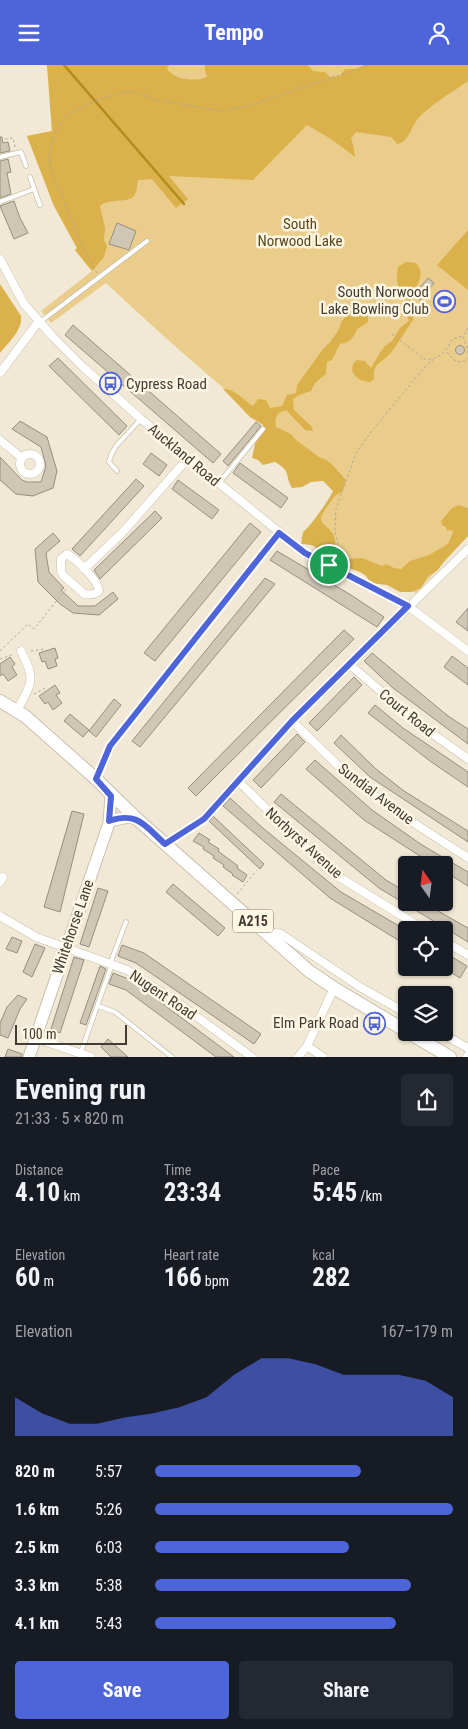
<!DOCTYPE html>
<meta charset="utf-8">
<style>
body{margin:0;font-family:"Roboto Condensed",sans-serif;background:#242831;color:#f1f3f6;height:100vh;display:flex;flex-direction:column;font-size:19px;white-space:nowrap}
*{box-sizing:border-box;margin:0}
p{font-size:16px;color:#9ea1a6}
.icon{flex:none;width:28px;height:28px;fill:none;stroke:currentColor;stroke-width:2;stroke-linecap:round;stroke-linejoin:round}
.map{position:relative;height:992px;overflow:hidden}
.details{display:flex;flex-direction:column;background:#171b24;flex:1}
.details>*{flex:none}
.needle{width:32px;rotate:346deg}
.buttons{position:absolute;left:398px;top:791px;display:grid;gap:10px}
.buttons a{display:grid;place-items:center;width:55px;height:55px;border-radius:5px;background:#171b24;box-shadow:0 1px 4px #0004;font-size:25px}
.scale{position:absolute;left:15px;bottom:12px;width:112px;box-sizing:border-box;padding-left:5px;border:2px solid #403d35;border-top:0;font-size:14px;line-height:18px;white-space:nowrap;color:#403d35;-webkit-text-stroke:4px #fff6e3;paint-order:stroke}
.pin{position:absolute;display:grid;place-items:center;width:42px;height:42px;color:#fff;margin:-21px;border:2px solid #fff;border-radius:50%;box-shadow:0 1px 5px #0007}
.round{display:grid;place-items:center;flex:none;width:52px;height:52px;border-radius:5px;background:#242831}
.headline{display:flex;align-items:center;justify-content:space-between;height:85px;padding:0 15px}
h1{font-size:28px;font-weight:700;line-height:38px}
.stats{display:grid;grid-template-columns:repeat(3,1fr);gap:8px;height:85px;padding:5px 15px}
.stats div{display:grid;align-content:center}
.stats b{font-size:25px;font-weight:700}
.stats small{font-size:14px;font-weight:400}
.stats p{font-size:14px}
.chart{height:140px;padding:10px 15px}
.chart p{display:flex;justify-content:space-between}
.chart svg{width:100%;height:90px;margin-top:5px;fill:#4e64d9;opacity:.7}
.primary-button{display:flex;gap:10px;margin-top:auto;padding:10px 15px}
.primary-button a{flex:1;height:58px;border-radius:5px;background:#4e64d9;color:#fff;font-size:20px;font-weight:700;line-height:58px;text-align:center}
.primary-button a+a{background:#242831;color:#f1f3f6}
ul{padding:0 15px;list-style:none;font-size:16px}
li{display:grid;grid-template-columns:80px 60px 1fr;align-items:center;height:38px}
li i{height:12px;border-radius:6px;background:#4e64d9}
header{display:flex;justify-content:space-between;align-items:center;height:65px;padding:0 15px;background:#4e64d9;color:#fff;font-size:22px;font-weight:700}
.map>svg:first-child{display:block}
</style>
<header><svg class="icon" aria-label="menu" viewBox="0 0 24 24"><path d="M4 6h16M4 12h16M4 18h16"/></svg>Tempo<svg class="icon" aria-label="person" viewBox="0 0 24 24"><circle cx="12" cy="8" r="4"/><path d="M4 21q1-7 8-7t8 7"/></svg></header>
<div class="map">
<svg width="468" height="992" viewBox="0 0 468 992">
<rect width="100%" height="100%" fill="#f1e9d6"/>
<path fill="#ebcd8b" d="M 47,0 L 468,0 L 468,471 L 416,528 L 301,473 L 341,419 C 260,355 181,289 106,218 L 51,258 L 41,246 L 92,206 L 75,185 L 77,183 L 54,141 L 27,71 L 52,66 Z"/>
<path fill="#dbb14c" d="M 47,0 L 169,0 L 167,4 C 175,15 195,17 207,12 L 205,5 L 205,0 L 308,0 L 313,6 L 325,7 L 330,12 L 340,11 L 345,4 L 356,4 L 364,0 L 468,0 L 468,16 C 454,26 427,42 417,55 C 410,64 409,77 397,79 L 391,72 L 356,67 L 351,73 L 354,83 L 355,92 L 331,74 L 307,60 L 253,115 L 169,111 L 188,134 L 176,143 L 152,114 L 138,115 C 137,119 137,123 136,127 C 131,141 113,131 100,141 L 105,163 L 104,175 L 107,181 L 104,192 L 92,206 L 75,185 L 77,183 L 54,141 L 27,71 L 52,66 Z
M 468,165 L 468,225 L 437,200 Z
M 405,197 L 416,198 C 427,210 415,222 410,234 L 414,248 L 413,255 L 391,288 L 377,300 L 374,305 L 374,314 L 370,317 C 360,316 357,314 352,306 L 353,299 L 357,295 L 365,296 L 371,303 L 379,289 L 385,281 L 392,276 L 400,263 L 409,256 L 403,242 L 406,235 C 398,226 395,215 398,202 Z
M 0,219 L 21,251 C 23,265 8,278 0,288 Z
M 355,241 C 365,241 369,247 368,257 L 364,260 L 357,264 C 353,274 350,277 340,279 L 332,295 L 327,297 L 326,309 L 315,318 L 311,326 L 299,330 L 293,334 L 294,345 L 312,362 L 313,366 L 305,365 L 286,345 C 277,348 274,352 276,362 L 291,369 L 296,375 L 319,392 C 330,394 338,407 346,415 L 342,427 C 339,429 337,429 335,431 C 332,434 320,451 321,454 C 321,459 331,464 333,469 C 339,480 329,484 347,494 L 362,493 L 382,501 L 386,499 L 394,503 L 401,504 L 410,496 L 429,490 L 448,479 L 453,467 L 452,465 L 447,466 L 446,462 L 442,460 L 441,456 L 452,443 L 459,440 L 468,443 L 468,471 L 445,495 L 437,506 L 428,511 L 421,523 L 411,527 L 400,527 L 387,520 L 371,518 L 366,511 L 360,507 L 323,494 C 320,482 313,479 301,479 L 303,467 C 310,462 329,435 333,426 L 323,416 L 311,417 L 302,422 L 292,423 C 284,409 292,407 275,397 L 263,400 L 258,395 L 252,393 L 257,370 L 265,365 L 263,360 L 250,352 L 223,324 C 235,323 244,336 253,341 L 258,334 L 266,335 L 270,343 L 282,341 L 287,330 L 296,328 L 297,320 L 323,284 L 330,277 L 338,266 L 342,256 Z"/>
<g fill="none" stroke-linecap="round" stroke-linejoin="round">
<path stroke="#b48b1d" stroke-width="2.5" d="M 64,0 L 184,139"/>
</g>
<path fill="#cfc6b4" stroke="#978f7e" d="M 0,72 L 2,72 L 3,78 L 8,77 L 10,86 L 0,88 Z
M 8,94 L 11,107 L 7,108 L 11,129 L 0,133 L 0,96 Z
M 14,136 L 20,153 L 28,168 L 14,174 L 0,141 Z
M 117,158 L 136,166 L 129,185 L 109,179 Z
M 428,213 L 434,218 L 420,235 L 414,230 Z
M 73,260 L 221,389 L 213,398 L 65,270 Z
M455.5 285a4.5 4.5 0 1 1 9 0a4.5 4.5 0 1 1-9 0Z
M 58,293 L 127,361 L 119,370 L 49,301 Z
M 20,356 L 47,372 L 57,406 L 53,423 L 33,431 L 16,429 L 0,415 L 0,392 L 22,415 L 27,417 L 41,417 L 46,401 L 41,382 L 12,364 Z
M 256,357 L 261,361 L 228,401 L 223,396 Z
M 151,388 L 167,400 L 159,411 L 143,399 Z
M 240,398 L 288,433 L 281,443 L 233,408 Z
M 136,414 L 144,421 L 80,491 L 72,484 Z
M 178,415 L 219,445 L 212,454 L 172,424 Z
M 155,446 L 162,453 L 100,514 L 94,505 Z
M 250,458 L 261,467 L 155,596 L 144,588 Z
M 53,468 L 60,476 L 46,488 L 49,507 L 64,523 L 61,525 L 78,541 L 95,541 L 113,527 L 118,534 L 99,550 L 73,548 L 60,539 L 38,517 L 35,484 Z
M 277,486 L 351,530 L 384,552 L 377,562 L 270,495 Z
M 265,513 L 275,519 L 140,682 L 132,676 Z
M 468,543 L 468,566 L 456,557 Z
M 344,565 L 354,574 L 196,731 L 188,723 Z
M 55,583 L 58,593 L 55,594 L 57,601 L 48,604 L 45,596 L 42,597 L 39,588 Z
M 372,588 L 448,651 L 468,664 L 468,679 L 393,623 L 364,596 Z
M 452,591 L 468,603 L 468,620 L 444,602 Z
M 10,592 L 15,599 L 12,602 L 17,610 L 8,616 L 3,609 L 0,611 L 0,599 Z
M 354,612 L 362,620 L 317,666 L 309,658 Z
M 55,620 L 60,628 L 56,630 L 62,638 L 53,645 L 48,637 L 45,639 L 39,631 Z
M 114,634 L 121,640 L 96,672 L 89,666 Z
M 375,640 L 403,663 L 468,707 L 468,722 L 430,696 L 368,648 Z
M 70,649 L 89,665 L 83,672 L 64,656 Z
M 297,669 L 305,677 L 261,723 L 253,715 Z
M 341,670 L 376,704 L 404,726 L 468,766 L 468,777 L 370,712 L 334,678 Z
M 315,695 L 372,745 L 422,780 L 468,807 L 468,821 L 444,806 L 444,800 L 434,800 L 364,755 L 306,704 Z
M 281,729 L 386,815 L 406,827 L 406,838 L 424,838 L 468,863 L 468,877 L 379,823 L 274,737 Z
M 230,733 L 264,764 L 341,827 L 406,865 L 406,880 L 330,833 L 223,741 Z
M 72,746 L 84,749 L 60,847 L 44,842 Z
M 213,751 L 264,799 L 260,804 L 209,756 Z
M 199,768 L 210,775 L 208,777 L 219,784 L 218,786 L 238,801 L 237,803 L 247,810 L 243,817 L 232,810 L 233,809 L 223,802 L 224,800 L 213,793 L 214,791 L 203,784 L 204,782 L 193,776 Z
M 173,819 L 225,863 L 218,871 L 166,827 Z
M 98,823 L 108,826 L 89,882 L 80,879 Z
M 12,872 L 22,876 L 17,888 L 6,884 Z
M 35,879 L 45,883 L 32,912 L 23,907 Z
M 122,880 L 144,888 L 261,969 L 254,979 L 136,898 L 118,891 Z
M 444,887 L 467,901 L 460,913 L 444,903 Z
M 74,892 L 84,895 L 60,968 L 51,964 Z
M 100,901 L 106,904 L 86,960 L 80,958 Z
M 113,908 L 131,915 L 234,992 L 216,992 L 126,925 L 109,919 Z
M 18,930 L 27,934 L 20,944 L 8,973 L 0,970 L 0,958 L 7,942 Z
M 108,974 L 128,992 L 111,992 L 101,982 Z
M 8,984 L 22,989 L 22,992 L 5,992 Z"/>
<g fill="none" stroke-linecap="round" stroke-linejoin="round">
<defs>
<path id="lane" d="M 0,92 L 21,87 L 26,101
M 30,112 L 40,140
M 0,137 L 34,124
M 40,257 L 147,176
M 117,406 L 109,397 L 111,390 L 116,381 L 141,354
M 219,418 L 263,364
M 110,899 L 126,857
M 98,941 L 115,947 L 172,992
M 81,987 L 112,899"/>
<path id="street" d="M 0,194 L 24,239 L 53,272 L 82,301 L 141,354 L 188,393 L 305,488 L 408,541 L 468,586
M 0,308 L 36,260 L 40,257
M 0,375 L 22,393
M20 399a10 10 0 1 1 20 0a10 10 0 1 1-20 0Z
M 67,489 C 77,495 98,515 99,526 C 95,530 90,530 84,529 L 63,510 L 61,506 L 61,494 Z
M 84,504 L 122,468 L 188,393
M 349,599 L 423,662 L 468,694
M 17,646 C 31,618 37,616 21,586
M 292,656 L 353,715 L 420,762 L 468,793
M 96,714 L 110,681 L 279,468
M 238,716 L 331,807 L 425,865
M 165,779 L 203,754 L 292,656 L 468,484
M 0,817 L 3,812
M 0,851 L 36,872 L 127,905 L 174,935 L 252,992
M 270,872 L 276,868 L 281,869 L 360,922 L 406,948
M 444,876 L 468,890
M 441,968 L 468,983
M 35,973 L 91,992
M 307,981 L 323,992
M 298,992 L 307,981 L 334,923
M 467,992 L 468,990"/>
<path id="secondary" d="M 109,756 L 129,752 L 137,754
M 29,992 L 109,758 L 111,731"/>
<path id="primary" d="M 0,636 L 25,651 L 96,714 L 137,754 L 309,906 L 334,923 L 406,966
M 409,968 L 450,992"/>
</defs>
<use href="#lane" stroke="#c8c0ae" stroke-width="5.5"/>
<use href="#street" stroke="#c8c0ae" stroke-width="9"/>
<use href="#secondary" stroke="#c8c0ae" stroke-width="13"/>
<use href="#primary" stroke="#c8c0ae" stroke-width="14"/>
<path stroke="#aea899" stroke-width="1" stroke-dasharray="2.5 2.5" stroke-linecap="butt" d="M 0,75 L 13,73 L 15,82
M 97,208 L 79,174 L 51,104 L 49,90 L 54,69 L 67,50 L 99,34 L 130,26 L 158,35 L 222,46 L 244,42 L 369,0
M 468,263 L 463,271 L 468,288
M 392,269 L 424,294 C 439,295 446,287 452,274 L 463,271
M 447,287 C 453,295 458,301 468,293
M 333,493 L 339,483 L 335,466 L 336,444 L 356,388 L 371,367 L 424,303 L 435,293
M 0,586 L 28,559 L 34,564 L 67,523
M 31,586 L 44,584
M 0,594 L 14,589
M 34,629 L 47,622
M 237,829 L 257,805"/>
<use href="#lane" stroke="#fff" stroke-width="4"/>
<use href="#street" stroke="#fff" stroke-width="8"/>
<use href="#secondary" stroke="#fff" stroke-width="11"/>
<use href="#primary" stroke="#fff" stroke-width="12"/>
</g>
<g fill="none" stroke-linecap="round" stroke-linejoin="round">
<defs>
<path id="route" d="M 279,468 L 305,488 L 408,541 L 292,656 L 204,754 L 165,779 C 145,761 138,746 109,756 L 111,731 L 96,714 L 110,681 Z"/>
</defs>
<use href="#route" stroke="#fff" stroke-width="10"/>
<use href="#route" stroke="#4e64d9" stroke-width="6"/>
</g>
<defs>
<symbol id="stadium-ring" viewBox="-11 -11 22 22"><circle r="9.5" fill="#fff6e3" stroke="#4e64d9" stroke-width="1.5"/><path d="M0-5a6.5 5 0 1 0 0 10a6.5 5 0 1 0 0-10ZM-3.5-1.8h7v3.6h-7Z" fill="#4e64d9"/></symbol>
<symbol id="bus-ring" viewBox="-11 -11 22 22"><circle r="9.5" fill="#fff6e3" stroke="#4e64d9" stroke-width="1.5"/><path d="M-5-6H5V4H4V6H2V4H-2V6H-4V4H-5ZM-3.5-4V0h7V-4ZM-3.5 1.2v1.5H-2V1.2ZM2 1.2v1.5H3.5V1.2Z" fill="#4e64d9"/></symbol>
</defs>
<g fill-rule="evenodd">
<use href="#stadium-ring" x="432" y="224" width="25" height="25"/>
<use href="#bus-ring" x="98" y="306" width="25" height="25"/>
<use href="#bus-ring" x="362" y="946" width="25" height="25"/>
</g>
<g text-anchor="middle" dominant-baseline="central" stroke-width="5" stroke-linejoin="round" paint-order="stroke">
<rect fill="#fff6e3" stroke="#797469" stroke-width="1" x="233" y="844.5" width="40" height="23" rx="4"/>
<g font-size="14" font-weight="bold" fill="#403d35">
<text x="253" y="856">A215</text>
</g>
<g font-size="15" fill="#59481e" stroke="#fff6e3">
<text x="300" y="159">South<tspan x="300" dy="17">Norwood Lake</tspan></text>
</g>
<g font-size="15" fill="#403d35" stroke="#fff6e3" text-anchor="end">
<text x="429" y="227">South Norwood<tspan x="429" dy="17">Lake Bowling Club</tspan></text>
<text x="126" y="319" text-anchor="start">Cypress Road</text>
<text x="359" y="958">Elm Park Road</text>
</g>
<g font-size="15" fill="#403d35" stroke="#fff6e3">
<text transform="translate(184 390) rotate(40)">Auckland Road</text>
<text transform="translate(407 648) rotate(39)">Court Road</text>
<text transform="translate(376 729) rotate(37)">Sundial Avenue</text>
<text transform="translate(304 778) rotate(42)">Norhyrst Avenue</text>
<text transform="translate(73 862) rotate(-71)">Whitehorse Lane</text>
<text transform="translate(163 930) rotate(34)">Nugent Road</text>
</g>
</g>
</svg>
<div class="buttons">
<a><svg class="needle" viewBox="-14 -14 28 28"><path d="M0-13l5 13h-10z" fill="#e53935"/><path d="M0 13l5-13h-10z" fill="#9ea1a6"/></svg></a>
<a><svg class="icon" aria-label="locate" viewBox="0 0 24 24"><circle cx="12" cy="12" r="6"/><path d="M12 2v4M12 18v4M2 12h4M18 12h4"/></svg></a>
<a><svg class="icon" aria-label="layers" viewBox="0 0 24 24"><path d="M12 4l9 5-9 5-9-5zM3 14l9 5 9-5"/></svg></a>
</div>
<div class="scale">100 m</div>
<div class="pin" style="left:329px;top:500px;background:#1e9e55"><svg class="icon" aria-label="arrive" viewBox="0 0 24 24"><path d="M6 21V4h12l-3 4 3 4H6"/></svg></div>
</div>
<section class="details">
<div class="headline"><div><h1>Evening run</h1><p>21:33 · 5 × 820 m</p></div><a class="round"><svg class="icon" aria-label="share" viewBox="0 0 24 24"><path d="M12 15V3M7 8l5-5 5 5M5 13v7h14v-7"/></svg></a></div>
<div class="stats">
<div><p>Distance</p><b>4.10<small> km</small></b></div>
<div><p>Time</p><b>23:34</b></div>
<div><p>Pace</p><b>5:45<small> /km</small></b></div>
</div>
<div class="stats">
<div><p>Elevation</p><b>60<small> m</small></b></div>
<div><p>Heart rate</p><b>166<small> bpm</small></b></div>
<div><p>kcal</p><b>282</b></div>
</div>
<div class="chart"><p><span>Elevation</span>167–179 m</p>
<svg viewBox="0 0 160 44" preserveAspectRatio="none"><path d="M0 44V25L10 33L20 38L30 38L40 35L50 33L60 30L70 25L80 14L90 6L100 6L110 9L120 14L130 14L140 14L150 17L160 25V44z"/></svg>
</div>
<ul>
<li><b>820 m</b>5:57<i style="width:69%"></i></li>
<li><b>1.6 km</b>5:26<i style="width:100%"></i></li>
<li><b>2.5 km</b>6:03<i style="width:65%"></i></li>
<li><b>3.3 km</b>5:38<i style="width:86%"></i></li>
<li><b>4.1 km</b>5:43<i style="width:81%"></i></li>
</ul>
<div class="primary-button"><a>Save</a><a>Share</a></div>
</section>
